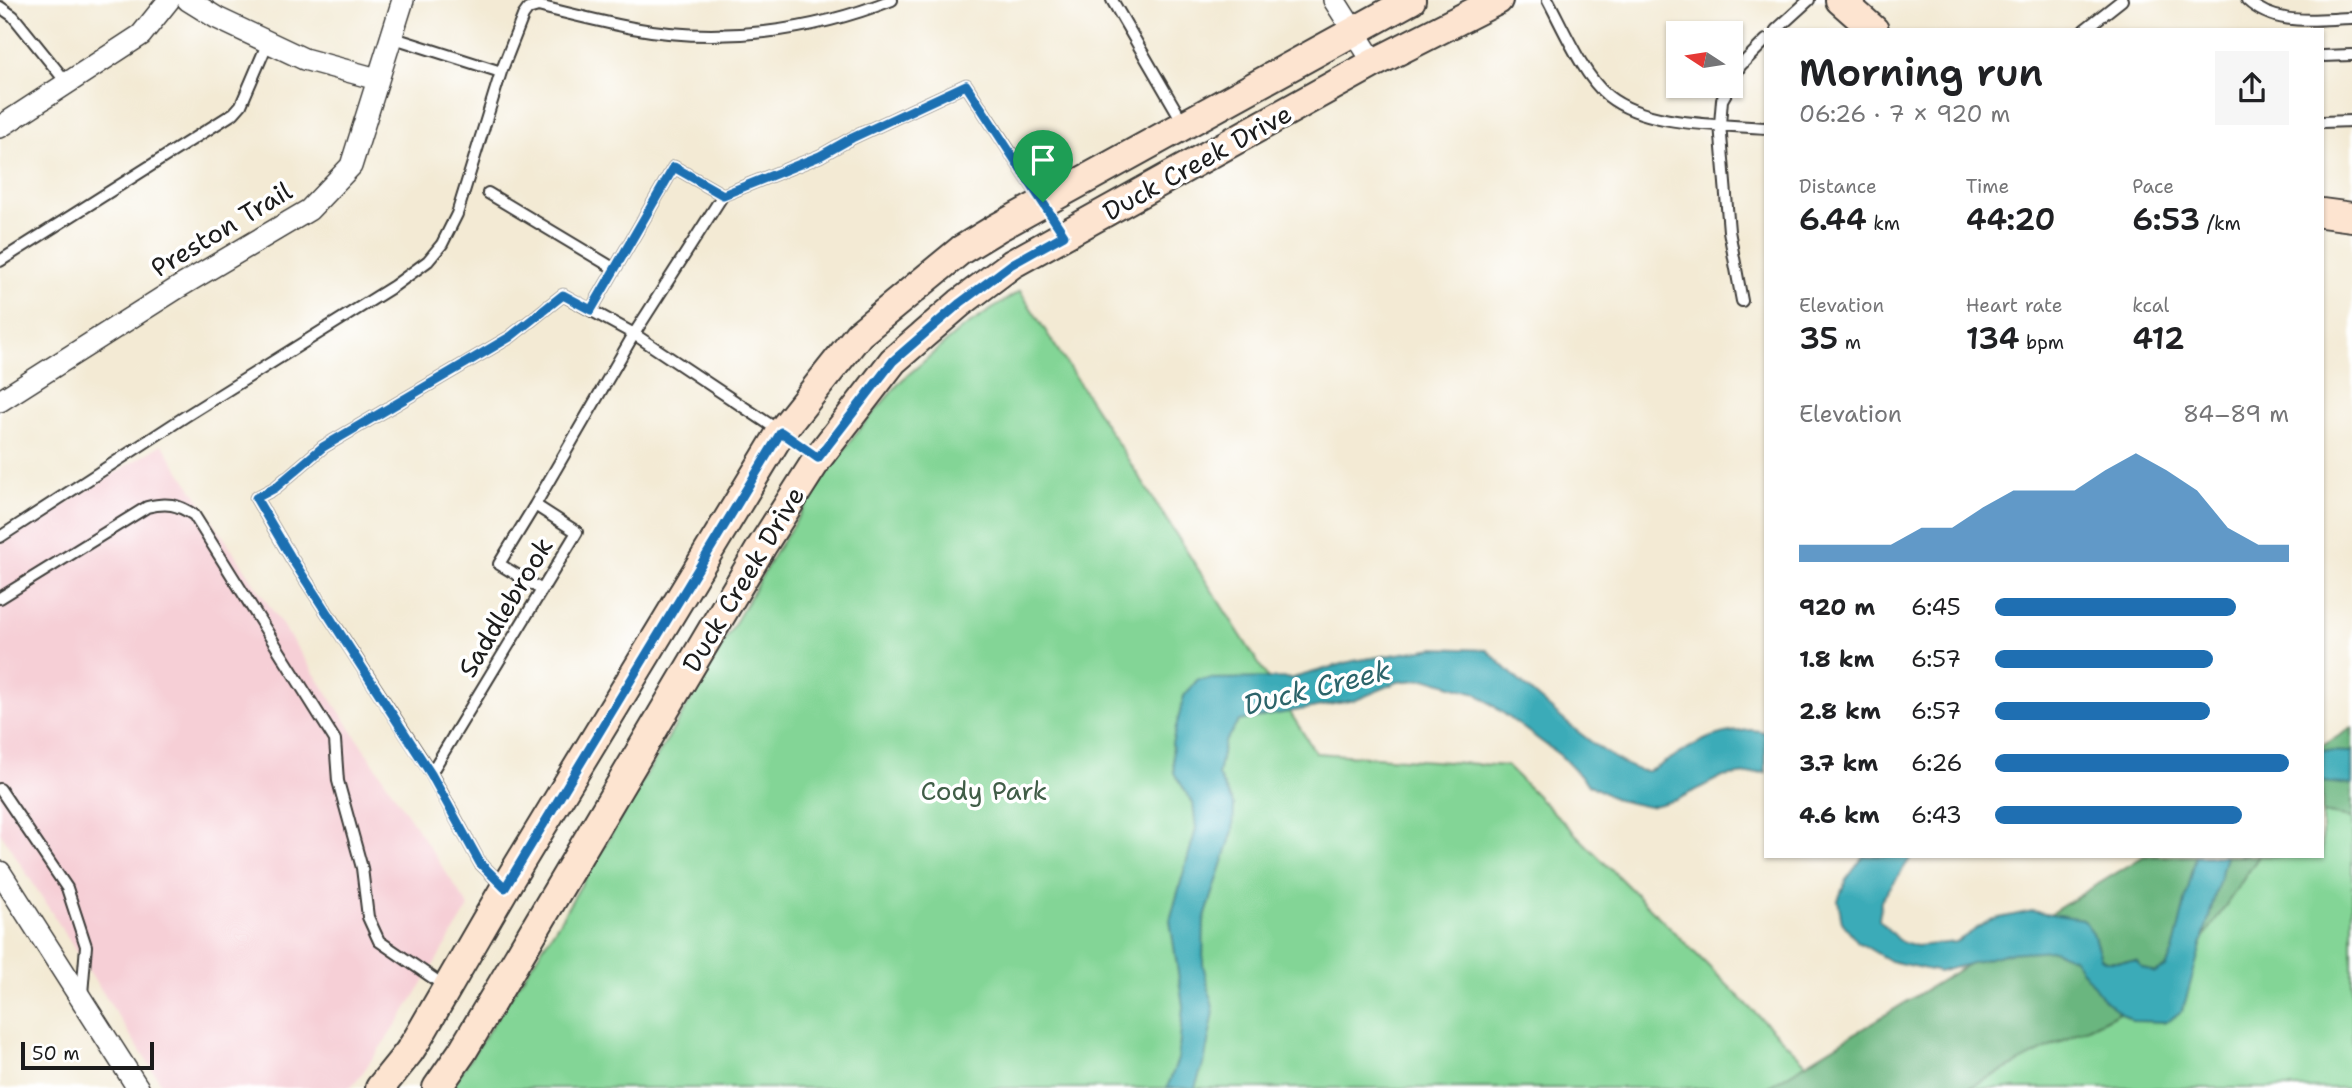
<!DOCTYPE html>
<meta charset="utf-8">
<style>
body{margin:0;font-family:"Shantell Sans",sans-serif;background:#f6f6f6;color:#202124;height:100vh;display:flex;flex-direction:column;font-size:26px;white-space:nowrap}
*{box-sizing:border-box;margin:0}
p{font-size:23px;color:#757577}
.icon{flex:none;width:38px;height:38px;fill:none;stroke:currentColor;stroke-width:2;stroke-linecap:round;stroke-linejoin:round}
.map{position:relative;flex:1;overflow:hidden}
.drawer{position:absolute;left:1764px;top:28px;width:560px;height:830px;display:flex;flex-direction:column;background:#fff;border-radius:0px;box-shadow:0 2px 5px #0004}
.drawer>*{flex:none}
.needle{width:46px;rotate:282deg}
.tools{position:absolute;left:1666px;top:21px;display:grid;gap:14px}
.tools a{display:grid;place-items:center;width:77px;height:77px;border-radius:0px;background:#fff;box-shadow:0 2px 5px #0004;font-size:35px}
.scale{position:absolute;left:21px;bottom:18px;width:133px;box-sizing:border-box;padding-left:7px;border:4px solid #1c1c1c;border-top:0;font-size:19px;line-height:24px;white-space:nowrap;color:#1c1c1c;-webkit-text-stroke:5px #fff;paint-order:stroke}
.pin{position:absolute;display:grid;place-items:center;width:60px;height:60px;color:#fff;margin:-72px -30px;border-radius:50% 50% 50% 0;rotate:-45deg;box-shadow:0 0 7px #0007}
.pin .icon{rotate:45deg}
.round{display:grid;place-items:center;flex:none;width:74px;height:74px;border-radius:0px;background:#f6f6f6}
.summary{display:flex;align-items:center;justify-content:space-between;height:119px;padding:0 35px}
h1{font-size:38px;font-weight:600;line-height:52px}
.metrics{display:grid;grid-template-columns:repeat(3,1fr);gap:10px;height:119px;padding:7px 35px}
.metrics div{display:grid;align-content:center}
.metrics b{font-size:30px;font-weight:600}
.metrics small{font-size:19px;font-weight:400}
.metrics p{font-size:19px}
.chart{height:196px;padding:14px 35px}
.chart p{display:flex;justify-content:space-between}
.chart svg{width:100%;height:126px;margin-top:7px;fill:#1f6fb2;opacity:.7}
ul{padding:0 35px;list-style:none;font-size:23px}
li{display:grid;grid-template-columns:112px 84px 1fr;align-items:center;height:52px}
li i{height:18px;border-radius:9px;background:#1f6fb2}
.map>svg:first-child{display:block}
</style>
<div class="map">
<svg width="2352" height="1088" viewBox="0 0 2352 1088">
<rect width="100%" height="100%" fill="#fff"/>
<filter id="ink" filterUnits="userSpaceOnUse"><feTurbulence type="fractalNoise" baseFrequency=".0143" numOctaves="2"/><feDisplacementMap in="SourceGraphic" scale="14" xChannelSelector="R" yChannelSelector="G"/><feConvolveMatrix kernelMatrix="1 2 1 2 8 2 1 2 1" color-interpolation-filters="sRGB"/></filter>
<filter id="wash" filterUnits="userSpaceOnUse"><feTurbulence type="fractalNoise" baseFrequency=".00686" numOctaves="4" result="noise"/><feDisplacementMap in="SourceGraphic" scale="28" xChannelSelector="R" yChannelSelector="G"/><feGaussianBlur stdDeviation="1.57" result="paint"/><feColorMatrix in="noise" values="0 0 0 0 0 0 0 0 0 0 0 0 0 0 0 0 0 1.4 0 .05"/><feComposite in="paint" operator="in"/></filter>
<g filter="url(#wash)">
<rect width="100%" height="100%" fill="#f3ead4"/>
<path fill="#f6cfd6" d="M 162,444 L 469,907 L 403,1015 L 356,1082 L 350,1088 L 164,1088 L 0,832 L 0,544 Z"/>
<path fill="#83d596" stroke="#507859" stroke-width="2" d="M 1020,291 L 1316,753 L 1507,766 L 1831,1088 L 451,1088 L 558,924 L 713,662 L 776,551 L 822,481 L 857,432 L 901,381 L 960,330 Z
M 2322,813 L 2352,818 L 2352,1088 L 1968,1088 L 2120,1012 L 2165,995 L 2259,856 L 2322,856 Z"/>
<path fill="#6ab67f" stroke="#43694e" stroke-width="2" d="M 2352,728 L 2352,818 L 2322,813 L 2322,746 Z
M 2144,856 L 2259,856 L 2165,995 L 2120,1012 L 1968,1088 L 1766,1088 Z"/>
<path fill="#3babb8" stroke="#2c646a" stroke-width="2" d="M 1434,648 L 1487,650 C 1511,674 1617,775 1648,771 C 1653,770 1661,764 1667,761 C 1691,747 1711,732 1740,731 C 1749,730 1757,729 1766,733 L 1766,772 L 1721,777 L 1676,800 L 1649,807 L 1617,800 L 1588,784 L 1561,756 L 1476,693 L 1428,679 L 1398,682 L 1356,700 L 1239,721 L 1224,743 L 1218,775 L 1234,806 L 1233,831 L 1204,921 L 1203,964 L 1214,1012 L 1205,1059 L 1195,1088 L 1167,1088 L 1178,1059 L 1183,1006 L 1170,920 L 1196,829 L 1193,803 L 1174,773 L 1172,743 L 1184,696 L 1198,679 L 1293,678 L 1353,661 Z
M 2322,751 L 2352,752 L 2352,785 L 2322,782 Z
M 1864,856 L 1912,856 L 1881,901 L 1879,920 L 1898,940 L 1916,946 L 1956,942 L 1990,920 L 2032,911 L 2083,919 L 2093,933 L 2101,958 L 2107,961 L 2136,961 L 2143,968 L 2155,973 L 2166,967 L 2173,952 L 2196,856 L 2226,856 L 2183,1010 L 2167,1022 L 2133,1021 L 2105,1001 L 2073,958 L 2053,950 L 2008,953 L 1939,972 L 1890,961 L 1858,942 L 1842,922 L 1838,900 L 1846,880 Z"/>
</g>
<g filter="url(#ink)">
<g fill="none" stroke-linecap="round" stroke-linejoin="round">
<defs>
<path id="lane" d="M 1112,0 L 1184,124
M 1548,0 C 1563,28 1584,77 1608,96 C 1647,127 1718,124 1766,128
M 2247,0 C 2276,27 2315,19 2352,18
M 0,7 L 13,16 L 67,83
M 1776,30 L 1809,0
M 2084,30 L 2122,0
M 391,37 L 501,72
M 2322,56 L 2352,55
M 1731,84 L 1740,66 L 1766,40
M 1730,86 L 1722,100 L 1720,124 L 1729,231 L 1742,301
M 2322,122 L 2352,121
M 488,193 L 615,269
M 0,261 L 234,113 L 241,105 L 268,42
M 591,310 L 674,167 L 723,195 L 820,156 L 852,138 L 966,85 L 1043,202
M 535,505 L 499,564 L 542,590
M 0,537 L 186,416 L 394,286 L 428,261 L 442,244 L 457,214 L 501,72 L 523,16 L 528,9 L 538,6 C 570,14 601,22 633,28 C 719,44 811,32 892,0
M 0,598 L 147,507 C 167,502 177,504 194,515 L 335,740 L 338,781 L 362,868 L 368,917 L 379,941 L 446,987
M 431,773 L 577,532 L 535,505 L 634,334 L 723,195
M 0,789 L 67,888 L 86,946 L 82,994
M 504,887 L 480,863 L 431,773 L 292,559 L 256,498 L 275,488 L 323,447 L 510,337 L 563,295 L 634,334 L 781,432"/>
<path id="street" d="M 188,0 L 217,18 L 304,59 L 377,79
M 1334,0 L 1374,63
M 0,127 L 141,35 L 169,0
M 0,401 L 179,287 L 309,210 L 351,166 L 403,0
M 0,872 L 138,1088"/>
<path id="secondary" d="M 1840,0 L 1874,30
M 2322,213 L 2352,217
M 380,1088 L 409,1052 L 418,1038 L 510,879 L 781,432 L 859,334 L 961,250 L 997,228 L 1411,0
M 437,1088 L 462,1052 L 762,546 L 818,458 L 893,361 L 960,303 L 1012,264 L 1374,63 L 1498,0"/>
</defs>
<use href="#lane" stroke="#3c3b38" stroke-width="14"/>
<use href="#street" stroke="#3c3b38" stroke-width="24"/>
<use href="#secondary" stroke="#3c3b38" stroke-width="32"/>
<use href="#lane" stroke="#fff" stroke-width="10"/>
<use href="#street" stroke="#fff" stroke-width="21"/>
<use href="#secondary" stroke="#fde4d0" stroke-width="28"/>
</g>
</g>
<g fill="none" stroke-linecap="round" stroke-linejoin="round" filter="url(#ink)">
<defs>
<path id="route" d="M 966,85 L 1064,235 L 1012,264 L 960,303 L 893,361 L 818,458 L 781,432 L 505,888 L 480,863 L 431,774 L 292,559 L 256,498 L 275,488 L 323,447 L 510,337 L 563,295 L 591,310 L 674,167 L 723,195 L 820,156 L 852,138 Z"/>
</defs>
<use href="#route" stroke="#fff" stroke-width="14"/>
<use href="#route" stroke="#1f6fb2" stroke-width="9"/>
</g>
<g text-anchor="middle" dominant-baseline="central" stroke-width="7" stroke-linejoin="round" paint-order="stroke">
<g font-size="26" fill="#1c1c1c" stroke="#fff">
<text transform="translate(1197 162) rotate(-29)">Duck Creek Drive</text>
<text transform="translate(221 229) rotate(-31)">Preston Trail</text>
<text transform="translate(743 579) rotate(-59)">Duck Creek Drive</text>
<text transform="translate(505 607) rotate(-59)">Saddlebrook</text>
</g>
<g font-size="26" fill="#405d47" stroke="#fff">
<text x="984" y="790">Cody Park</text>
</g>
<g font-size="28" font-style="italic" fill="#2c646a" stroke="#fff">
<text transform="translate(1317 687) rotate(-14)">Duck Creek</text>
</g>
</g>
</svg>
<div class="tools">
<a><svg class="needle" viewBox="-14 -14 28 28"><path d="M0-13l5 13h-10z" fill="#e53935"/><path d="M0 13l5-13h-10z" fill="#757577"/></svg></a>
</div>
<div class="scale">50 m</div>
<div class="pin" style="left:1043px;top:202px;background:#1e9e55"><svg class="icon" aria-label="arrive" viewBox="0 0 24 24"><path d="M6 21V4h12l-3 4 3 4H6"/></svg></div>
<section class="drawer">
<div class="summary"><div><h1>Morning run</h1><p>06:26 · 7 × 920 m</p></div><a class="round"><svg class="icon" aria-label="share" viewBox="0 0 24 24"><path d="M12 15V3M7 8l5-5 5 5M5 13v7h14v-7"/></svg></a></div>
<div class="metrics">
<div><p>Distance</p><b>6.44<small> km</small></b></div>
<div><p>Time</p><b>44:20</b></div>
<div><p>Pace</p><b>6:53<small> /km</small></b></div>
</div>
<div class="metrics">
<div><p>Elevation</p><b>35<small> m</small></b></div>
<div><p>Heart rate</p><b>134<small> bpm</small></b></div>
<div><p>kcal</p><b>412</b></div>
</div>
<div class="chart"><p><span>Elevation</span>84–89 m</p>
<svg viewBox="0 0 160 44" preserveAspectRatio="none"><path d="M0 44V38L10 38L20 38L30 38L40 32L50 32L60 25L70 19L80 19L90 19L100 12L110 6L120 12L130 19L140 32L150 38L160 38V44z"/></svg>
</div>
<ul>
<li><b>920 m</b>6:45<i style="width:82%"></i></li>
<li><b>1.8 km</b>6:57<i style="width:74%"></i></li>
<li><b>2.8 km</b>6:57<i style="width:73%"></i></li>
<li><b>3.7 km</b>6:26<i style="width:100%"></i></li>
<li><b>4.6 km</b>6:43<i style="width:84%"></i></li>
</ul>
</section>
</div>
